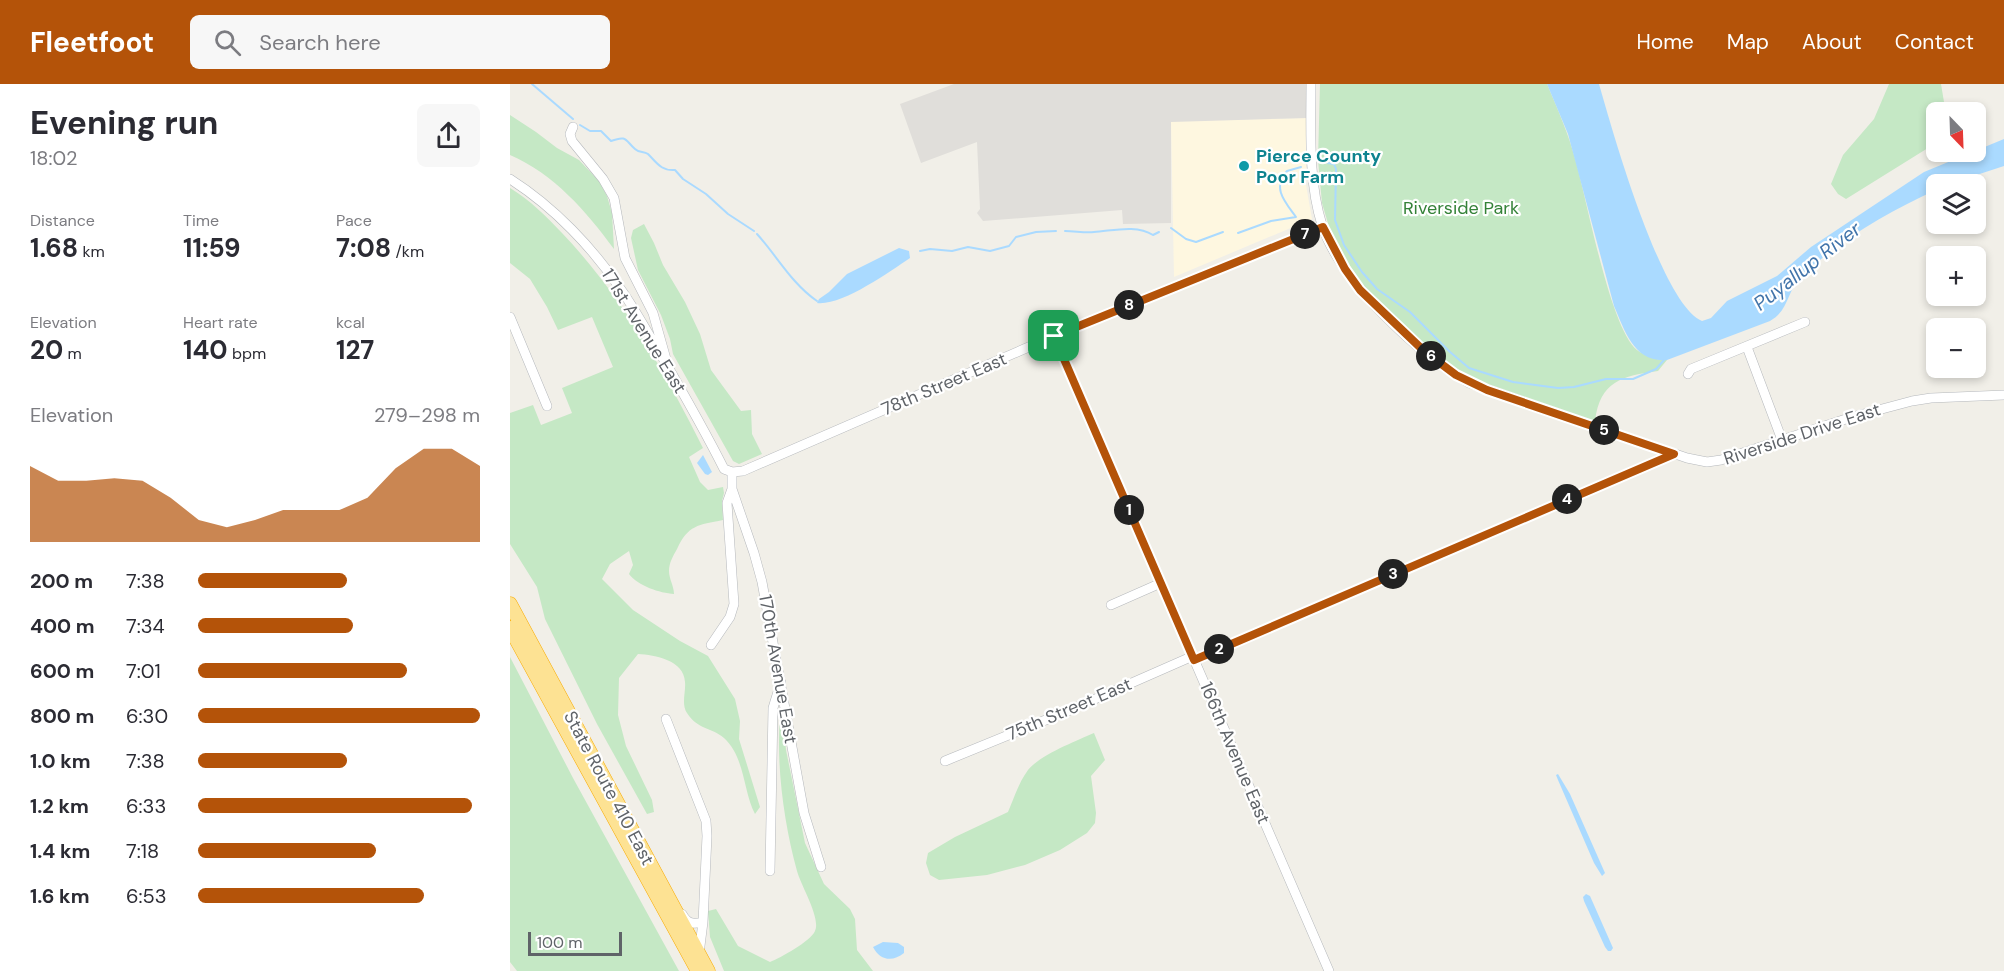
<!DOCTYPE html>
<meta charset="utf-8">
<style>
body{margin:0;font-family:"DM Sans",sans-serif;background:#f7f7f7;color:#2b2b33;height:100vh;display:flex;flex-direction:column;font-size:22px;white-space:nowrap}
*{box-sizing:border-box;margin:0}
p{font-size:20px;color:#7c7c81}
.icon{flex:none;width:33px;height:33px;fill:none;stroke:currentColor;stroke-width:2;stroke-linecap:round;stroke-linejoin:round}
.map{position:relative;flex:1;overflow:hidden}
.sheet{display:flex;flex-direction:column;background:#fff;width:510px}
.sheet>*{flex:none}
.needle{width:39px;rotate:157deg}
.tools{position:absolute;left:1416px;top:18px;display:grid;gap:12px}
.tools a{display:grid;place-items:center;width:60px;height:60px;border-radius:9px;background:#fff;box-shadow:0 3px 9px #0003;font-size:30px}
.scale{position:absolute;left:18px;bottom:15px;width:94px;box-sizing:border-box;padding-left:6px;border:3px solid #5f6368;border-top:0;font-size:16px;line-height:21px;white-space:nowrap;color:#5f6368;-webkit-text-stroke:4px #fff;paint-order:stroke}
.pin{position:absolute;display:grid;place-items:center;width:51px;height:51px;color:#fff;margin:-26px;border-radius:12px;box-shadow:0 3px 9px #0006}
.km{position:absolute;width:30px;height:30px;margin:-15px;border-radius:50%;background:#222;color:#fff;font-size:16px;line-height:30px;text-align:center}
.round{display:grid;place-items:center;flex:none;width:63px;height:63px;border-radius:9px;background:#f7f7f7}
.summary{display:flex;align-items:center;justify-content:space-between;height:102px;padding:0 30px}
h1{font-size:33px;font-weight:700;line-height:45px}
.metrics{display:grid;grid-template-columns:repeat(3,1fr);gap:9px;height:102px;padding:6px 30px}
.metrics div{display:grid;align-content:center}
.metrics b{font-size:26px;font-weight:700}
.metrics small{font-size:16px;font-weight:400}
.metrics p{font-size:16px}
.chart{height:168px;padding:12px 30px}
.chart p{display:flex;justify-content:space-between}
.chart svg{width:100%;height:108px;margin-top:6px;fill:#b45309;opacity:.7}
ul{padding:0 30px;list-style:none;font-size:20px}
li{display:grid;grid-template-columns:96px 72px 1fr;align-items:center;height:45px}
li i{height:15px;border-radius:8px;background:#b45309}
header{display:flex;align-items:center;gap:36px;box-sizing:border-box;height:84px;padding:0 30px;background:#b45309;color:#fff}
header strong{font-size:28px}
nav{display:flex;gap:33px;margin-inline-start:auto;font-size:21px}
.search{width:420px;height:54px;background:#f7f7f7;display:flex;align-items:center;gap:15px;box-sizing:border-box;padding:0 21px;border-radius:9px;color:#7c7c81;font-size:22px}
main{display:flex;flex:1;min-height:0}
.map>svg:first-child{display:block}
</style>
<header>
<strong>Fleetfoot</strong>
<div class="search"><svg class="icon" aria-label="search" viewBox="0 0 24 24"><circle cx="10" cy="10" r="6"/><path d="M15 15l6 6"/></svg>Search here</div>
<nav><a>Home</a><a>Map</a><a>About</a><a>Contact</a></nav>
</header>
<main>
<section class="sheet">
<div class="summary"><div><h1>Evening run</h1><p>18:02</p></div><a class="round"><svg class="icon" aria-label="share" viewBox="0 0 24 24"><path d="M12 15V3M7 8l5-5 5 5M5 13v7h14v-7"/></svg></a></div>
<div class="metrics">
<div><p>Distance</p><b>1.68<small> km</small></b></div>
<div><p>Time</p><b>11:59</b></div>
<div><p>Pace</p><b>7:08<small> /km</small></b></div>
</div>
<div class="metrics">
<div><p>Elevation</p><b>20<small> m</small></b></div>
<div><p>Heart rate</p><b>140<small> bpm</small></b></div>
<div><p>kcal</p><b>127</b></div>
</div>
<div class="chart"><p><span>Elevation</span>279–298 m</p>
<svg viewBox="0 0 160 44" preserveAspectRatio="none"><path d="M0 44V13L10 19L20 19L30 18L40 19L50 26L60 35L70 38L80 35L90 31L100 31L110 31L120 26L130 14L140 6L150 6L160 13V44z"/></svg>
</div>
<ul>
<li><b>200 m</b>7:38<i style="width:53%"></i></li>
<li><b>400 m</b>7:34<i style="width:55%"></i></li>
<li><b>600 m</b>7:01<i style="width:74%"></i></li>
<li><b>800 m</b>6:30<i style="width:100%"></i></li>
<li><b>1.0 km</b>7:38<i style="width:53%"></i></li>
<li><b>1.2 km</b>6:33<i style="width:97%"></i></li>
<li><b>1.4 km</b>7:18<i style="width:63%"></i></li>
<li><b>1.6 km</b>6:53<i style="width:80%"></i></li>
</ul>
</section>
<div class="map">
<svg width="1494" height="887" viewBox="0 0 1494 887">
<rect width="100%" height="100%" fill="#f1efe8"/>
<path fill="#fef7e0" d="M 797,34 L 796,101 L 802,135 L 664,193 L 661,37 Z"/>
<path fill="#e0deda" d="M 444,0 L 796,0 L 797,34 L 661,38 L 661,139 L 613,140 L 612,126 L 473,137 L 467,129 L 470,125 L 467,58 L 411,79 L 390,20 Z"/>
<path fill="#c5e8c5" d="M 810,0 L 1037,0 C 1048,26 1059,51 1066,78 C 1077,116 1100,244 1127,266 C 1133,271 1149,277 1157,276 L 1148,287 C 1112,292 1090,297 1085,337 L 977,301 L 957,293 L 936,281 L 853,202 L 831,168 L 819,143 L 812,119 L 808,76 Z
M 1379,0 L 1431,0 L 1434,18 L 1439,28 L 1426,28 L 1426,59 L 1336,115 L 1328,110 L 1321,100 L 1333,71 L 1364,35 Z
M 0,31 L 26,48 L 47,64 L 69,76 L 89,97 L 97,112 L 102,129 L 104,165 C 76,127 44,90 0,71 Z
M 0,104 C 20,116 36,132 52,149 C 111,211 155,288 193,364 L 179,373 L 190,398 L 198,406 L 213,403 L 214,409 L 212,417 L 213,436 C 188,441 178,441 167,465 C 163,472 159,479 159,487 C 159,495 164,502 164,510 C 150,509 128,502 119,490 L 123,481 L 119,467 L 100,480 L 92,495 L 123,526 L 170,557 L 198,572 L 225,615 L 230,637 L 229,655 L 250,723 L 245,730 C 233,707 235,673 214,654 C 201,643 188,646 177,629 C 171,620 176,608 175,598 C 174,576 145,571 128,570 L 109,594 L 108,631 L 116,662 L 142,716 L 144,728 L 137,730 L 87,640 L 35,535 L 27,503 L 0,460 L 0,329 L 23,321 L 31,341 L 62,329 L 52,304 L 103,283 L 82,233 L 48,246 L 37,223 L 20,195 L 0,179 Z
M 134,140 L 144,159 L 153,181 L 175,218 L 190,250 L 201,286 L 231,327 L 241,326 L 242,350 L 252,370 L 229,380 L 223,377 L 163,270 L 160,255 L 151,231 L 128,186 L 121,154 L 123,146 Z
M 0,573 L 63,694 L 169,887 L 7,887 L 0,878 Z
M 270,633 L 273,636 L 276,666 L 295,759 L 314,800 L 340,825 L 345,835 L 347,866 L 363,887 L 214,887 L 200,853 L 198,827 L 206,825 L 228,862 L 260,878 C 270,874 301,857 305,847 C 311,834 291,802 287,787 C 274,740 266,681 270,633 Z
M 584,649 L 595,676 L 581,692 L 586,729 L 585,739 L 577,749 L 550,766 L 515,781 L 477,791 L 429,796 L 420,791 L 416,779 L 418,769 L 445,753 L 498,728 C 504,714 509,698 518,686 C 530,671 566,657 584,649 Z"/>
<path fill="#aadaff" d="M 1037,0 L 1089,0 C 1102,45 1151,220 1192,237 L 1201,234 L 1217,217 L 1267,192 L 1301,163 L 1414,88 L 1494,55 L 1494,82 L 1439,100 L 1426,100 L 1426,106 C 1378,128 1329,156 1291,193 C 1277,206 1279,227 1260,237 L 1157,276 C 1124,279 1115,247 1104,222 L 1058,50 Z
M 389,164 L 399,167 L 400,174 C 379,188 332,222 307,219 L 309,215 L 319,208 L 337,190 Z
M 193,371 L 202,388 L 198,391 L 195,390 L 187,379 Z
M 1048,690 L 1060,710 L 1091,780 L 1095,789 L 1092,792 L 1084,779 L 1048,696 L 1046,691 Z
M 1076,810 L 1080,812 L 1103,864 L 1101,867 L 1098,867 L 1095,863 L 1074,817 L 1073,813 Z
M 373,858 L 388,859 L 394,863 L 394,869 C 383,878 370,877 363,863 Z"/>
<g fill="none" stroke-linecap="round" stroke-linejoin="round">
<path stroke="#aadaff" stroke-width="2" d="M 22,0 L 63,35
M 70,41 L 80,47 L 91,47 L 101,57 C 117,51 115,56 125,65 C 129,69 134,67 138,70 C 147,79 151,87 165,86 L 173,95 L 196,110 L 218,130 L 244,147
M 818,79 L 824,80 L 826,85 L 825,136 L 834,161 L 852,188 L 867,205 L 900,228 L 940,268 L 959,284 L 1003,298 L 1048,304 L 1064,303 L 1096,295 L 1123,295 L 1146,285 L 1154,276
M 661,144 L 676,155 L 686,158 L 713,148
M 555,147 C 565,147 575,149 584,148 C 602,147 626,140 643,151 L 649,148
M 728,149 L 761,137 L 786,133 C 776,119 761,104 777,87 L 791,83
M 247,150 C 267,172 282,200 307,217
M 410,167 L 420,165 L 442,167 L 458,163 L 480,167 L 499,162 L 506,153 L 526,148 L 546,147"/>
<defs>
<path id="minor" d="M 801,0 C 801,46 798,97 812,141 C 830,197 908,270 959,299 L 1177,374 L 1197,378 L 1211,376 L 1342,333 L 1402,317 L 1421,314 L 1494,311
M 63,43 L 60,50 L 62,57 L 93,95 L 104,114 L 115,174 L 143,229 L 156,275
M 0,95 C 44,123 83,164 112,207 C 126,227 137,248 150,269 C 172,307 194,345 214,385 L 222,388
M 0,233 L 37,322
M 544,252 L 819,887
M 1237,263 L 1272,356
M 1178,290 L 1181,285 L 1295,238
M 222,388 L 233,387 L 544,252 L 813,143
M 222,388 L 222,405 L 244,469 L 252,498 L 294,729 L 311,783
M 601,521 L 651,499
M 201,561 L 220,533 L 224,520 L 217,419 L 222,405
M 685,576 L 1163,370
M 156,635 L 196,737 L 197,752 L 193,838
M 435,677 L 560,626 L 683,572
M 260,787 L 263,624 L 271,598
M 172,830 C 177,839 182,841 193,838 L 189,870"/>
<path id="highway" d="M 0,520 L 198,887
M 0,544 L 188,887"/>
</defs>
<use href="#minor" stroke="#b5b8bc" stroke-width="10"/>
<use href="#highway" stroke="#f9ab00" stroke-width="15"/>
<use href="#minor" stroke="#fff" stroke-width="9"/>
<use href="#highway" stroke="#fde293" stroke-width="14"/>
</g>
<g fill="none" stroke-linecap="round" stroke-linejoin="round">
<defs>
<path id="route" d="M 813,143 L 835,185 L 850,206 L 914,267 L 946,291 L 977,306 L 1164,370 L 684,576 L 544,252 Z"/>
</defs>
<use href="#route" stroke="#fff" stroke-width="12"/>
<use href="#route" stroke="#b45309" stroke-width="8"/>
</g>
<circle fill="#0f9aa8" stroke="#fff" stroke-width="2" cx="734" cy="82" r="6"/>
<g text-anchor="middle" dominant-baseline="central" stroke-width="4.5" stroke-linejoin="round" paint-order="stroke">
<g font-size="18" font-weight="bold" fill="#0d838f" stroke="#fff" text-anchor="start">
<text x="746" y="72">Pierce County<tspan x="746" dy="21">Poor Farm</tspan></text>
</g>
<g font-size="18" fill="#348238" stroke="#fff">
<text x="951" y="124">Riverside Park</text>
</g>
<g font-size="18" fill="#5f6368" stroke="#fff">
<text transform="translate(134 247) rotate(58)">171st Avenue East</text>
<text transform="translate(434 300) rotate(-23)">78th Street East</text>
<text transform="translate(1292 350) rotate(-18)">Riverside Drive East</text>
<text transform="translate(268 585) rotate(80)">170th Avenue East</text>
<text transform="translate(559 625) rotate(-23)">75th Street East</text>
<text transform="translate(725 669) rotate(67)">166th Avenue East</text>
<text transform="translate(99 704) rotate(62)">State Route 410 East</text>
</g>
<g font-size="20" font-style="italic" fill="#4174aa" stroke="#fff">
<text transform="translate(1297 182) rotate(-38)">Puyallup River</text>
</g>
</g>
</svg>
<div class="tools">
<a><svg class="needle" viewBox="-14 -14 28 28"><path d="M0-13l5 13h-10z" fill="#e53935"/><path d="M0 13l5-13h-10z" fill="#7c7c81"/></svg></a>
<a><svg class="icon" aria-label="layers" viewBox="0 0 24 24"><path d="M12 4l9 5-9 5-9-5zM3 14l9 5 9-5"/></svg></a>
<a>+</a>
<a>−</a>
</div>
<div class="scale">100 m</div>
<div class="pin" style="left:544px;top:252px;background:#1e9e55"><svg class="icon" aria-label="arrive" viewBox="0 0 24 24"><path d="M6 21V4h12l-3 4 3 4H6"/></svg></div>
<b class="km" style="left:619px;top:426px">1</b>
<b class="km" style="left:709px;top:565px">2</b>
<b class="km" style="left:883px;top:490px">3</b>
<b class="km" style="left:1057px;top:415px">4</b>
<b class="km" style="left:1094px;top:346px">5</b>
<b class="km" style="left:921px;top:272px">6</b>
<b class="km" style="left:795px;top:150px">7</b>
<b class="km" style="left:619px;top:221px">8</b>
</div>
</main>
